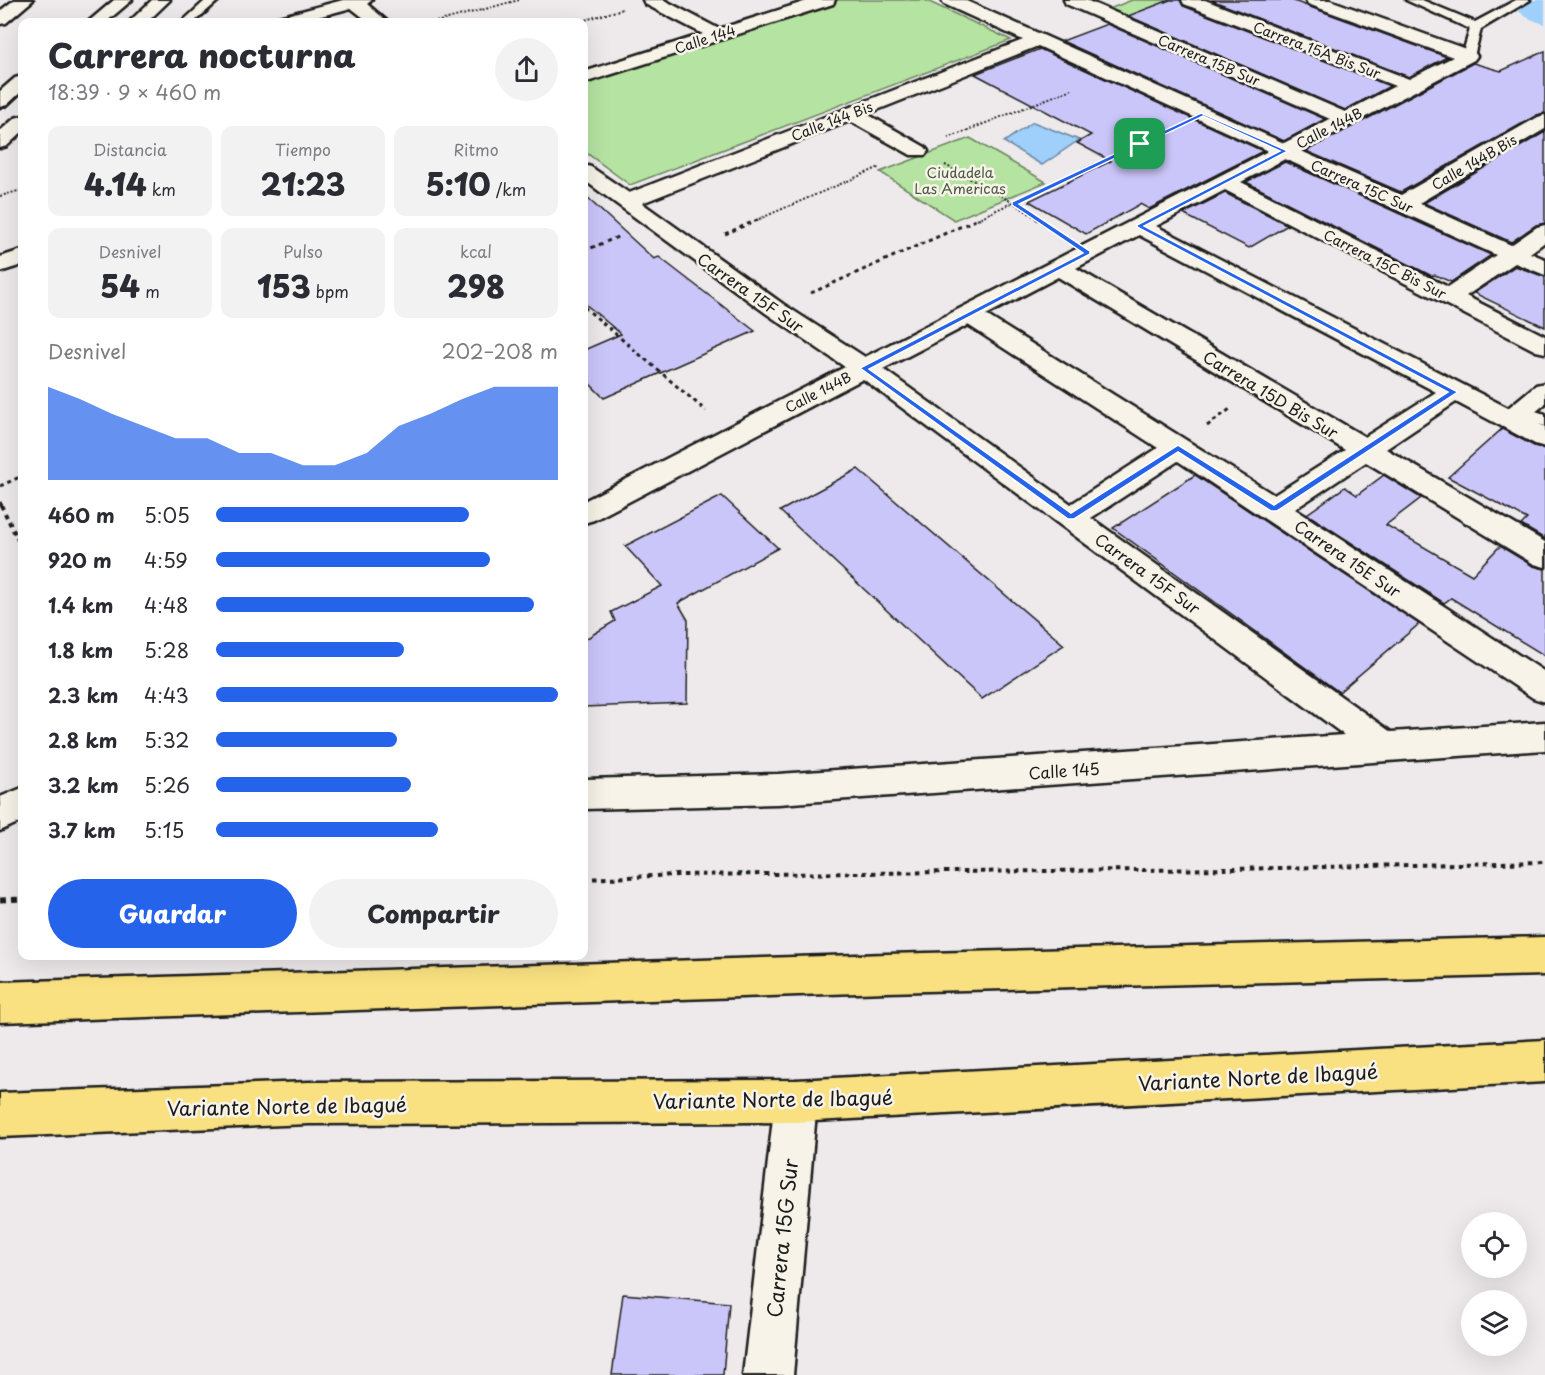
<!DOCTYPE html>
<html lang="es">
<meta charset="utf-8">
<style>
body{margin:0;font-family:"Playpen Sans",sans-serif;background:#f2f2f3;color:#2b2b33;height:100vh;display:flex;flex-direction:column;font-size:22px;white-space:nowrap}
*{box-sizing:border-box;margin:0}
p{font-size:20px;color:#7c7c81}
.icon{flex:none;width:33px;height:33px;fill:none;stroke:currentColor;stroke-width:2;stroke-linecap:round;stroke-linejoin:round}
.map{position:relative;flex:1;overflow:hidden}
.panel{position:absolute;left:18px;top:18px;width:570px;height:942px;display:flex;flex-direction:column;background:#fff;border-radius:12px;box-shadow:0 6px 24px #0002}
.panel>*{flex:none}
.fabs{position:absolute;left:1461px;top:1212px;display:grid;gap:12px}
.fabs a{display:grid;place-items:center;width:66px;height:66px;border-radius:50%;background:#fff;box-shadow:0 6px 24px #0002;font-size:30px}
.pin{position:absolute;display:grid;place-items:center;width:51px;height:51px;color:#fff;margin:-26px;border-radius:12px;box-shadow:0 3px 9px #0006}
.round{display:grid;place-items:center;flex:none;width:63px;height:63px;border-radius:32px;background:#f2f2f3}
.overview{display:flex;align-items:center;justify-content:space-between;height:102px;padding:0 30px}
h1{font-size:33px;font-weight:800;line-height:45px}
.stats{display:grid;grid-template-columns:repeat(3,1fr);gap:9px;height:102px;padding:6px 30px}
.stats div{display:grid;align-content:center;border-radius:12px;background:#f2f2f3;text-align:center}
.stats b{font-size:30px;font-weight:800}
.stats small{font-size:16px;font-weight:400}
.stats p{font-size:16px}
.chart{height:168px;padding:12px 30px}
.chart p{display:flex;justify-content:space-between}
.chart svg{width:100%;height:108px;margin-top:6px;fill:#2563eb;opacity:.7}
.cta{display:flex;gap:12px;margin-top:auto;padding:12px 30px}
.cta a{flex:1;height:69px;border-radius:36px;background:#2563eb;color:#fff;font-size:24px;font-weight:800;line-height:69px;text-align:center}
.cta a+a{background:#f2f2f3;color:#2b2b33}
ul{padding:0 30px;list-style:none;font-size:20px}
li{display:grid;grid-template-columns:96px 72px 1fr;align-items:center;height:45px}
li i{height:15px;border-radius:8px;background:#2563eb}
.map>svg:first-child{display:block}
</style>
<div class="map">
<svg width="1545" height="1375" viewBox="0 0 1545 1375">
<rect width="100%" height="100%" fill="#eeeaeb"/>
<filter id="ink" filterUnits="userSpaceOnUse"><feTurbulence type="fractalNoise" baseFrequency=".0167" numOctaves="2"/><feDisplacementMap in="SourceGraphic" scale="12" xChannelSelector="R" yChannelSelector="G"/><feConvolveMatrix kernelMatrix="1 2 1 2 8 2 1 2 1" color-interpolation-filters="sRGB"/></filter>
<g filter="url(#ink)">
<path fill="#b5e3a1" stroke="#68805e" stroke-width="1.5" d="M 838,0 L 925,0 L 1011,40 L 630,185 L 584,151 L 584,84 Z
M 1132,0 L 1171,0 L 1218,18 L 1177,36 L 1109,9 Z
M 970,138 L 1046,182 L 954,220 L 880,172 Z"/>
<path fill="#9fcffb" stroke="#6b87a2" stroke-width="1.5" d="M 1033,122 L 1079,140 L 1042,165 L 1004,142 Z"/>
<g fill="none" stroke-linecap="round" stroke-linejoin="round">
<path fill="#9fcffb" fill-rule="evenodd" d="M 1509,0 L 1545,0 L 1545,24 C 1529,20 1519,14 1509,0 Z"/>
</g>
<path fill="#cbc6f9" stroke="#1c1c1c" stroke-width="1.5" d="M 1170,0 L 1180,0 L 1183,6 L 1390,86 L 1345,110 L 1128,16 Z
M 1211,0 L 1291,0 L 1447,57 L 1409,77 Z
M 1107,24 L 1325,119 L 1284,141 L 1062,41 Z
M 1040,49 L 1263,151 L 1149,209 L 1140,204 L 1086,234 L 1029,201 L 1111,161 L 1077,143 L 1091,135 L 975,74 Z
M 1545,51 L 1545,113 L 1537,115 L 1401,192 L 1306,151 L 1473,63 L 1501,71 Z
M 1545,132 L 1545,223 L 1536,225 L 1511,242 L 1424,203 Z
M 1285,162 L 1491,255 L 1451,282 L 1435,275 L 1432,276 L 1246,182 Z
M 1225,193 L 1288,225 L 1249,248 L 1183,214 Z
M 584,195 L 654,259 L 659,257 L 755,331 L 604,398 L 584,378 L 584,350 L 621,334 L 584,303 Z
M 1515,266 L 1545,277 L 1545,327 L 1474,293 Z
M 1502,429 L 1534,446 L 1545,449 L 1545,539 L 1521,525 L 1527,519 L 1448,477 Z
M 858,469 L 1064,645 L 982,699 L 780,511 Z
M 1195,475 L 1419,624 L 1339,692 L 1113,528 Z
M 1384,475 L 1421,498 L 1386,525 L 1472,575 L 1500,546 L 1533,566 L 1545,569 L 1545,656 L 1451,598 L 1444,603 L 1307,514 L 1345,487 L 1357,495 Z
M 722,496 L 778,548 L 678,603 L 688,620 L 687,703 L 584,707 L 584,640 L 615,621 L 611,612 L 662,586 L 625,546 Z
M 623,1294 L 729,1303 L 723,1375 L 612,1375 Z"/>
<g fill="none" stroke-linecap="round" stroke-linejoin="round">
<defs>
<path id="service" d="M 206,0 L 219,0 L 194,22 L 182,22 Z
M 1406,0 L 1422,0 L 1475,22 L 1516,0 L 1530,0 L 1481,29 L 1474,56 L 1468,60 L 1462,56 L 1470,29 Z
M 1519,406 L 1545,414 L 1545,426 L 1513,416 L 1510,412 L 1513,408 Z"/>
<path id="minor" d="M 14,0 L 33,0 L 6,23 L 0,24 L 0,11 Z
M 114,0 L 132,0 L 106,22 L 88,22 Z
M 152,0 L 170,0 L 147,22 L 129,22 Z
M 343,0 L 372,0 L 367,4 L 388,22 L 369,22 L 351,8 L 299,22 L 272,22 L 275,18 Z
M 643,0 L 664,0 L 719,29 L 810,0 L 835,0 L 833,4 L 584,83 L 584,72 L 703,34 L 645,4 Z
M 942,0 L 964,0 L 1284,143 L 1330,119 L 1066,4 L 1064,0 L 1086,0 L 1345,112 L 1395,86 L 1184,4 L 1182,0 L 1205,0 L 1409,79 L 1453,57 L 1308,4 L 1306,0 L 1330,0 L 1474,52 L 1477,56 L 1474,60 L 1301,151 L 1401,195 L 1538,117 L 1545,115 L 1545,129 L 1419,203 L 1511,245 L 1537,227 L 1545,225 L 1545,242 L 1530,253 L 1545,259 L 1545,275 L 1515,263 L 1466,296 L 1545,336 L 1545,353 L 1536,351 L 1225,190 L 1156,226 L 1508,408 L 1536,385 L 1545,383 L 1545,404 L 1528,418 L 1545,427 L 1545,447 L 1535,444 L 1456,402 L 1386,449 L 1545,542 L 1545,567 L 1534,564 L 1366,462 L 1295,509 L 1545,672 L 1545,702 L 1533,698 L 1178,461 L 1091,518 L 1391,732 L 1545,722 L 1545,750 L 778,804 L 584,809 L 584,779 L 778,774 L 1344,735 L 863,379 L 594,520 L 584,523 L 584,501 L 845,367 L 767,314 L 584,180 L 584,165 L 591,167 L 629,193 L 1023,40 L 944,4 ZM 1038,46 L 1268,151 L 865,357 L 783,304 L 642,203 L 850,121 L 911,155 L 925,155 L 928,151 L 925,147 L 867,114 ZM 1285,159 L 1496,255 L 1448,287 L 1241,182 ZM 1139,235 L 1436,392 L 1365,437 L 1076,268 ZM 1058,277 L 1345,450 L 1274,495 L 986,315 ZM 968,325 L 1158,448 L 1071,504 L 883,369 Z
M 22,76 L 22,91 L 7,105 L 0,107 L 0,91 L 15,78 Z
M 22,116 L 22,132 L 7,146 L 0,148 L 0,131 L 15,118 Z
M 22,250 L 22,265 L 0,272 L 0,257 Z
M 22,788 L 22,821 L 0,831 L 0,797 Z
M 796,1080 L 811,1086 L 817,1101 L 793,1375 L 743,1375 L 775,1101 L 781,1086 Z"/>
<path id="trunk" d="M 1545,937 L 1545,975 L 887,992 L 0,1022 L 0,982 L 887,954 Z
M 1545,1040 L 1545,1082 L 796,1122 L 309,1124 L 0,1137 L 0,1093 L 309,1082 L 796,1080 Z"/>
</defs>
<use href="#service" stroke="#1c1c1c" stroke-width="5"/>
<use href="#minor" stroke="#1c1c1c" stroke-width="5"/>
<use href="#trunk" stroke="#1c1c1c" stroke-width="5"/>
<path stroke="#1c1c1c" stroke-width="2" stroke-dasharray="2 2" stroke-linecap="butt" d="M 436,22 L 519,0
M 578,22 L 623,9
M 948,138 L 1072,89
M 945,165 L 1014,203 L 1038,219
M 0,196 L 22,190
M 759,219 L 880,167
M 977,219 L 1167,131"/>
<path stroke="#1c1c1c" stroke-width="3" stroke-dasharray="4 4" stroke-linecap="butt" d="M 1036,218 L 1057,232
M 725,234 L 762,218
M 584,251 L 620,236
M 811,293 L 980,218
M 584,307 L 706,411
M 1207,426 L 1230,409
M 0,486 L 22,476
M 0,502 L 2,506"/>
<path stroke="#1c1c1c" stroke-width="4" stroke-dasharray="4.5 4.5" stroke-linecap="butt" d="M 1,505 L 22,548
M 584,879 L 677,875 L 1233,869 L 1545,862"/>
<path stroke="#1c1c1c" stroke-width="5" stroke-dasharray="6 6" stroke-linecap="butt" d="M 0,900 L 22,899"/>
<use href="#service" fill="#f7f3e8" fill-rule="evenodd"/>
<use href="#minor" fill="#f7f3e8" fill-rule="evenodd"/>
<use href="#trunk" fill="#f9e181" fill-rule="evenodd"/>
</g>
</g>
<path fill="#2563eb" stroke="#fff" stroke-width="1.5" fill-rule="evenodd" d="M 1201,113 L 1288,151 L 1144,226 L 1458,392 L 1277,511 L 1271,511 L 1178,452 L 1074,519 L 1068,519 L 860,368 L 1083,253 L 1012,205 L 1012,202 ZM 1203,116 L 1280,151 L 1137,225 L 1137,227 L 1448,392 L 1274,505 L 1178,445 L 1071,513 L 869,369 L 1090,254 L 1090,251 L 1019,204 Z"/>
<g text-anchor="middle" dominant-baseline="central" stroke-width="5" stroke-linejoin="round" paint-order="stroke">
<g font-size="14" fill="#1c1c1c" stroke="#f7f3e8">
<text transform="translate(705 39) rotate(-18)">Calle 144</text>
<text transform="translate(1317 50) rotate(21)">Carrera 15A Bis Sur</text>
<text transform="translate(1209 60) rotate(23)">Carrera 15B Sur</text>
<text transform="translate(832 121) rotate(-21)">Calle 144 Bis</text>
<text transform="translate(1329 128) rotate(-27)">Calle 144B</text>
<text transform="translate(1474 162) rotate(-30)">Calle 144B Bis</text>
<text transform="translate(1362 186) rotate(24)">Carrera 15C Sur</text>
<text transform="translate(1385 264) rotate(27)">Carrera 15C Bis Sur</text>
<text transform="translate(818 392) rotate(-27)">Calle 144B</text>
</g>
<g font-size="14" fill="#4a5844" stroke="#f7f3e8">
<text x="960" y="172">Ciudadela<tspan x="960" dy="16">Las Americas</tspan></text>
</g>
<g font-size="16" fill="#1c1c1c" stroke="#f7f3e8">
<text transform="translate(751 292) rotate(35)">Carrera 15F Sur</text>
<text transform="translate(1271 394) rotate(31)">Carrera 15D Bis Sur</text>
<text transform="translate(1348 558) rotate(34)">Carrera 15E Sur</text>
<text transform="translate(1148 573) rotate(36)">Carrera 15F Sur</text>
<text transform="translate(1064 770) rotate(-4)">Calle 145</text>
</g>
<g font-size="20" fill="#1c1c1c" stroke="#f7f3e8">
<text transform="translate(1258 1077) rotate(-3)">Variante Norte de Ibagué</text>
<text transform="translate(773 1099) rotate(-1)">Variante Norte de Ibagué</text>
<text transform="translate(287 1106) rotate(-1)">Variante Norte de Ibagué</text>
<text transform="translate(782 1238) rotate(-84)">Carrera 15G Sur</text>
</g>
</g>
</svg>
<div class="fabs">
<a><svg class="icon" aria-label="locate" viewBox="0 0 24 24"><circle cx="12" cy="12" r="6"/><path d="M12 2v4M12 18v4M2 12h4M18 12h4"/></svg></a>
<a><svg class="icon" aria-label="layers" viewBox="0 0 24 24"><path d="M12 4l9 5-9 5-9-5zM3 14l9 5 9-5"/></svg></a>
</div>
<div class="pin" style="left:1140px;top:144px;background:#1e9e55"><svg class="icon" aria-label="arrive" viewBox="0 0 24 24"><path d="M6 21V4h12l-3 4 3 4H6"/></svg></div>
<section class="panel">
<div class="overview"><div><h1>Carrera nocturna</h1><p>18:39 · 9 × 460 m</p></div><a class="round"><svg class="icon" aria-label="share" viewBox="0 0 24 24"><path d="M12 15V3M7 8l5-5 5 5M5 13v7h14v-7"/></svg></a></div>
<div class="stats">
<div><p>Distancia</p><b>4.14<small> km</small></b></div>
<div><p>Tiempo</p><b>21:23</b></div>
<div><p>Ritmo</p><b>5:10<small> /km</small></b></div>
</div>
<div class="stats">
<div><p>Desnivel</p><b>54<small> m</small></b></div>
<div><p>Pulso</p><b>153<small> bpm</small></b></div>
<div><p>kcal</p><b>298</b></div>
</div>
<div class="chart"><p><span>Desnivel</span>202–208 m</p>
<svg viewBox="0 0 160 44" preserveAspectRatio="none"><path d="M0 44V6L10 11L20 17L30 22L40 27L50 27L60 33L70 33L80 38L90 38L100 33L110 22L120 17L130 11L140 6L150 6L160 6V44z"/></svg>
</div>
<ul>
<li><b>460 m</b>5:05<i style="width:74%"></i></li>
<li><b>920 m</b>4:59<i style="width:80%"></i></li>
<li><b>1.4 km</b>4:48<i style="width:93%"></i></li>
<li><b>1.8 km</b>5:28<i style="width:55%"></i></li>
<li><b>2.3 km</b>4:43<i style="width:100%"></i></li>
<li><b>2.8 km</b>5:32<i style="width:53%"></i></li>
<li><b>3.2 km</b>5:26<i style="width:57%"></i></li>
<li><b>3.7 km</b>5:15<i style="width:65%"></i></li>
</ul>
<div class="cta"><a>Guardar</a><a>Compartir</a></div>
</section>
</div>
